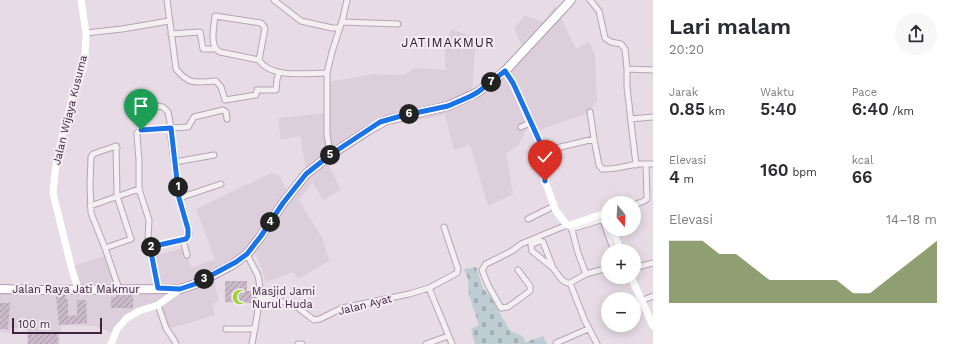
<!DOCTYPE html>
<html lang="id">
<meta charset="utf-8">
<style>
body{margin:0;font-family:"Work Sans",sans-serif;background:#f7f7f7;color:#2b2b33;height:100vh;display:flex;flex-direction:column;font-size:15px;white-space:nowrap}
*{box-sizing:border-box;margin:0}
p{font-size:13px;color:#7c7c81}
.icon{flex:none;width:22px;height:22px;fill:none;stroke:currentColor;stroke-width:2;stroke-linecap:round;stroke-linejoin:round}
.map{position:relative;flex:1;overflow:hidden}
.details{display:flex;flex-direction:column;background:#fff;width:300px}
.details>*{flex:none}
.needle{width:26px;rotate:162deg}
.tools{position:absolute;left:601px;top:196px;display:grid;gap:8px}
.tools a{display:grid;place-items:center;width:40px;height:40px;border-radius:50%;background:#fff;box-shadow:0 2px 10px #0003;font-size:20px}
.scale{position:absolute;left:12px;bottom:10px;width:90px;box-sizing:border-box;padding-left:4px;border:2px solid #3e253b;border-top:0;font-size:11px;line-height:14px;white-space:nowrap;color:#3e253b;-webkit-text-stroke:3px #f5ebf4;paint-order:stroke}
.pin{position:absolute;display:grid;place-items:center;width:34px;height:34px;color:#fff;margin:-41px -17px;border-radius:50% 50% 50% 0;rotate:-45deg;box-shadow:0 0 4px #0007}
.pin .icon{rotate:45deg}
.km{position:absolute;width:20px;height:20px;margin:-10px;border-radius:50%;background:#222;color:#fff;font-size:11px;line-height:20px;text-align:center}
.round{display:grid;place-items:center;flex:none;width:42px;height:42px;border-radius:21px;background:#f7f7f7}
.headline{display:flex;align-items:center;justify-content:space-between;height:68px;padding:0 16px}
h1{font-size:22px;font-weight:600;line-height:30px}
.stats{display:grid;grid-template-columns:repeat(3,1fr);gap:6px;height:68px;padding:4px 16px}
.stats div{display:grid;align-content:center}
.stats b{font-size:17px;font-weight:600}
.stats small{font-size:11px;font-weight:400}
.stats p{font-size:11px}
.chart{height:112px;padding:8px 16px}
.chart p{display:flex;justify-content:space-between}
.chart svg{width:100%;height:72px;margin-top:4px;fill:#617736;opacity:.7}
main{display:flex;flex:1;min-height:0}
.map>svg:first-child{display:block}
</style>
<main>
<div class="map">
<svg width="653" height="344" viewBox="0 0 653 344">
<defs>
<pattern id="cemetery-stones" width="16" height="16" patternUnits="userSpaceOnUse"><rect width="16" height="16" fill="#bdcdd1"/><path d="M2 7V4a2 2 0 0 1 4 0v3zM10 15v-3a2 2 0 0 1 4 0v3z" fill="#a4b0b4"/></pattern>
<pattern id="building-hatch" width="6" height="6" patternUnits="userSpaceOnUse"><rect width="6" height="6" fill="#cab9c8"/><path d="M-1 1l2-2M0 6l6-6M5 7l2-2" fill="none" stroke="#a596a4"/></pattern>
</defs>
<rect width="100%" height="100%" fill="#e7dce6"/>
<path fill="#dccedb" d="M 555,6 L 576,49 L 589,42 L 595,55 L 597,101 L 588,113 L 534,132 L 529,121 L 519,145 L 506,153 L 513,194 L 488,206 L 470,145 L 454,150 L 445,115 L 379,127 L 326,159 L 341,190 L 323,200 L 313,182 L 299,200 L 323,239 L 329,261 L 298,279 L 293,272 L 266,282 L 256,254 L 214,281 L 219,301 L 212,304 L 215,315 L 168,329 L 159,304 L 125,317 L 113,333 L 95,326 L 61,325 L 60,344 L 27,344 L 27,329 L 11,328 L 10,333 L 0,332 L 0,292 L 81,293 L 73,266 L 108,255 L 119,289 L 161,288 L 154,256 L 186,247 L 191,268 L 215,259 L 196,209 L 271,173 L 280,176 L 287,192 L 306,170 L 300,136 L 281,140 L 278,118 L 327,113 L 328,82 L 373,74 L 403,75 L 415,68 L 446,70 L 444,47 L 451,29 L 476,38 L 472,92 L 488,81 L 522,46 L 514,28 L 525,16 L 543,22 Z"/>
<path fill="url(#cemetery-stones)" d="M 476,267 L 483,288 L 490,296 L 510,331 L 522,336 L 526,342 L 543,336 L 547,344 L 475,344 L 471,329 L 479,325 L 469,295 L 468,279 L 464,269 Z"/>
<path fill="url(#building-hatch)" d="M 225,281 L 247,281 L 247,291 L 256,291 L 255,303 L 225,302 Z
M 56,295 L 66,295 L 66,299 L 68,299 L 68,316 L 77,315 L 77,300 L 86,300 L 87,323 L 59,325 Z
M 116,295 L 133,295 L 133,308 L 111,308 L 111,297 L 116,297 Z
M 0,303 L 10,303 L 8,329 L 0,329 Z
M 58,332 L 58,344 L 28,344 L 28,333 Z"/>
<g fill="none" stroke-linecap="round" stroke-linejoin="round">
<defs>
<path id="street" d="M 167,0 L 176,69 C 190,86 196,82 216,81 L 221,87 L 225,100 L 256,95 L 257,90 L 276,90 L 277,79 L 279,73
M 274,0 L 301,21 L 332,28 L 340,28
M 590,0 L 599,11 L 605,38 L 611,42 L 621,44 L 625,49 L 627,69 L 627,87 L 636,165
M 342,22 L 398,24
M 86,33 L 122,29 L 169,21
M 171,34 L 200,32 L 203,49 L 216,49
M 259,60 L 265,28 L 261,23 L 215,16 C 214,27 209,47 220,52 L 259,60 C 271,79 307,73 327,73
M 627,69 L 653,70
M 130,111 L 156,106 L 163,107 L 168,112 L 171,128 L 141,130 L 137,133 L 137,136 L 139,160 L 139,189 L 149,220 L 148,239
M 590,112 L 594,139
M 631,119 L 653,117
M 521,127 L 530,123
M 117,148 L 116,146 L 93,154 L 91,157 L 90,185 L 91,213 L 105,248 L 119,289
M 544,151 L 594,139 L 599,165 L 602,169 C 614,170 625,166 637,164 C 642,164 648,164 653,164
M 330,155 L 327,134 L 327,73 L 332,52 L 343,18 L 347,0
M 175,162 L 214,155
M 179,198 L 221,184
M 634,205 L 644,201 L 647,199 L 646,164
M 90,206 L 139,189
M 528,219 L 554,206
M 571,226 L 578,253 L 586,274
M 571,229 L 601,220 L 603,221 L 614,251
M 183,240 L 187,255
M 105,248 L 131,239 L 117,196 L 116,146
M 247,254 C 250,261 255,269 258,276 C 263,293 255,326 252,344
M 553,268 L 543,242 L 539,241 L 531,245 L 532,251 L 553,268 L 562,280 L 567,283 L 570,283 L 586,274 L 608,268
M 634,268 L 653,263
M 518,270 L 530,286 L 530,291 L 508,307 L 501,308 L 488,285 L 482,270 L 486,264 L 512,251 L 521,244 L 567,225
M 570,283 L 585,321 L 597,344
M 158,288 L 150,247 L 183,240 L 187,238 L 189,233 L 179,198 L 171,138 L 171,128 L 188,127 L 194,117 L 223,110 L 226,112 L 227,119
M 429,288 L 452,344
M 259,297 L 293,304 L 314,320 L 320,319 L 342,308 L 409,294 L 429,288 L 457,273 L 458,269 L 444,227
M 641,301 L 653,296
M 158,305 L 166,328 L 174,340 L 176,344
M 226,329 L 255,329
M 556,343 L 588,329
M 298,344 L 302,344
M 426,344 L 448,336"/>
<path id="primary" d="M 0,289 L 39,290 L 180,289 L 195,284 L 215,274 L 232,265 L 247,254 L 261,236 L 283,203 L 306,174 L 330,155 L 369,130 L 387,120 L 448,106 L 478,92 L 505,71 L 571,0"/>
</defs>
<use href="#street" stroke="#b4a5b3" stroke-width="7"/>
<use href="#primary" stroke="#b39bb1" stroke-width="10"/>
<use href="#street" stroke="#f5eff4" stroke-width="5"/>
<path stroke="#fff" stroke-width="7" d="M 505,71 L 513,83 L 530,123 L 540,141 L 544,151 L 545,181 L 556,211 L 567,225 L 570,225 L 605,213 L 608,221
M 612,229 L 621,251
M 631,277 L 653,326
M 78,289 L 71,266 L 53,193 L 55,171 L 61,141 L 72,99 L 83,69 L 85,57 L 86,33 L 81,0
M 111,344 L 117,329 L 127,318 L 139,311 L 158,305 L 180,289"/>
<use href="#primary" stroke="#fff" stroke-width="8"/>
</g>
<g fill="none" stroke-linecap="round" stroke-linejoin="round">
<defs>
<path id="route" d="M 141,130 L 171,128 L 179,198 L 188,229 L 188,236 L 186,239 L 150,247 L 158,288 L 180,289 L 195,284 L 236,262 L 247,254 L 261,236 L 283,203 L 306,174 L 330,155 L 380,122 L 401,116 L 448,106 L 471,96 L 478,92 L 505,71 L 513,83 L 544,151 L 545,181"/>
</defs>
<use href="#route" stroke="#fff" stroke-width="8"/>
<use href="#route" stroke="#1a73e8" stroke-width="5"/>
</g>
<defs>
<symbol id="mosque-bare" viewBox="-9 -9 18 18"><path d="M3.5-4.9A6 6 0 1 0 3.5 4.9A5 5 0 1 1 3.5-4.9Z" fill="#a3d33a" stroke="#f5ebf4" stroke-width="2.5" paint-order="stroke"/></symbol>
</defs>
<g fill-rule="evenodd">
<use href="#mosque-bare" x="229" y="286" width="22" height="22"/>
</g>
<g text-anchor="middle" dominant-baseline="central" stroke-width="4" stroke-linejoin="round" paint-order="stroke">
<g font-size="11" fill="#3e253b" stroke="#f5ebf4">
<text transform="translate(70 110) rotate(-76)">Jalan Wijaya Kusuma</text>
<text x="76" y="289">Jalan Raya Jati Makmur</text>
<text transform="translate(365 305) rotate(-14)">Jalan Ayat</text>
</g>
<g font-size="11" fill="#3e253b" stroke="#f5ebf4" text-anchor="start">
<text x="252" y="291">Masjid Jami<tspan x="252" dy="13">Nurul Huda</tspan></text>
</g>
<g font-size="13" letter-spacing="1" fill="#2e182b" stroke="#f5ebf4">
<text x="448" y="42">JATIMAKMUR</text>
</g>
</g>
</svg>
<div class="tools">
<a><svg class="needle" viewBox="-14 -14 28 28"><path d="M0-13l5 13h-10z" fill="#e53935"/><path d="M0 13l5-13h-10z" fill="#7c7c81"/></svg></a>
<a>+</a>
<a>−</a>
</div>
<div class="scale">100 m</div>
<div class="pin" style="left:141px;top:130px;background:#1e9e55"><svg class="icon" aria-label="arrive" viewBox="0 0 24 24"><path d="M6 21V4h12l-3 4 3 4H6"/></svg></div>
<div class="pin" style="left:545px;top:181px;background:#d93025"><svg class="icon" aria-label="check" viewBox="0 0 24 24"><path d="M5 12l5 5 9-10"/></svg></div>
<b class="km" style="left:178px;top:187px">1</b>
<b class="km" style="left:151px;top:247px">2</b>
<b class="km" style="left:204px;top:279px">3</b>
<b class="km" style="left:270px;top:222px">4</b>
<b class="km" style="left:330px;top:155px">5</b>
<b class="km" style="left:409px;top:114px">6</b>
<b class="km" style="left:491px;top:82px">7</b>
</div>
<section class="details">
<div class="headline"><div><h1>Lari malam</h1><p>20:20</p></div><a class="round"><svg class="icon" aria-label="share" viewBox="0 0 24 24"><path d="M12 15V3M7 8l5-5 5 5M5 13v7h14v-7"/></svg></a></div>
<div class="stats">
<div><p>Jarak</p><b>0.85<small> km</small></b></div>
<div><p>Waktu</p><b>5:40</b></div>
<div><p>Pace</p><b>6:40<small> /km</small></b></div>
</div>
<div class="stats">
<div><p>Elevasi</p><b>4<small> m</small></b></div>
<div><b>160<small> bpm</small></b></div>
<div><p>kcal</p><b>66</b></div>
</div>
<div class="chart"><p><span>Elevasi</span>14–18 m</p>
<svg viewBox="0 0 160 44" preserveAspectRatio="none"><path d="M0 44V6L10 6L20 6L30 14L40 14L50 22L60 30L70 30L80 30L90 30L100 30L110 38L120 38L130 30L140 22L150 14L160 6V44z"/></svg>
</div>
</section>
</main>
